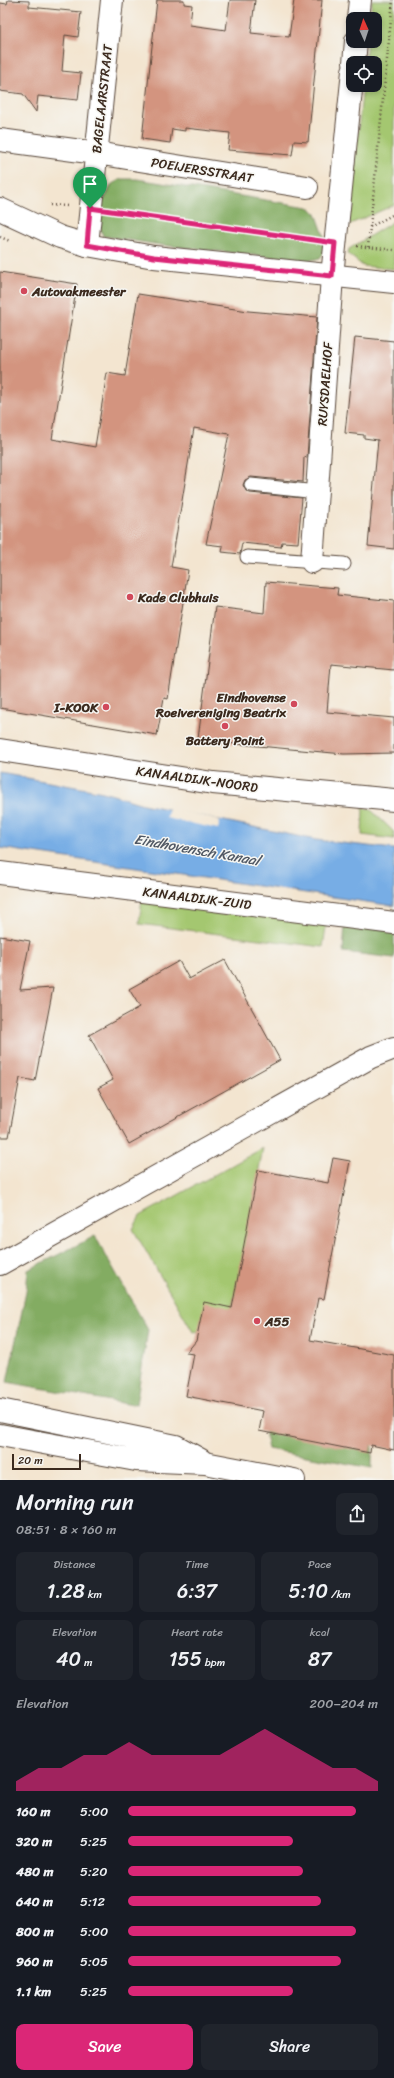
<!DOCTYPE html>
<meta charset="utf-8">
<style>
body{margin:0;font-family:Sriracha,sans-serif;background:#20242c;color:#f1f3f6;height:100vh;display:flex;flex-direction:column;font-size:15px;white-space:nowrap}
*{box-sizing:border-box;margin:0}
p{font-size:13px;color:#9ea1a6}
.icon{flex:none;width:22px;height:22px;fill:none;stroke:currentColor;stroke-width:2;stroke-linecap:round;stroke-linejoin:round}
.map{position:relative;height:1480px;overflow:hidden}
.sheet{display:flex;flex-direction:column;background:#171b24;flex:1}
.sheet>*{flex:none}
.needle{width:26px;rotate:357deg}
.tools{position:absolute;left:346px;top:12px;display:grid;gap:8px}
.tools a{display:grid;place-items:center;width:36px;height:36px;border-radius:8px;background:#171b24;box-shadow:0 2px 6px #0003;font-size:20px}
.scale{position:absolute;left:12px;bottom:10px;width:69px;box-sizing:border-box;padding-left:4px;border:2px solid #3b2a1e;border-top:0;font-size:11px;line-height:14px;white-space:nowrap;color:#3b2a1e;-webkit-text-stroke:3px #f6f6f2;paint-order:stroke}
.pin{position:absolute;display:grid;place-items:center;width:34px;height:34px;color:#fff;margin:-41px -17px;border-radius:50% 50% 50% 0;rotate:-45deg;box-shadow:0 0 4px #0007}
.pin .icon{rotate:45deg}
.round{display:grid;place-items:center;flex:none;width:42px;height:42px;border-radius:8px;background:#20242c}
.summary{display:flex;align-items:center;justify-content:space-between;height:68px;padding:0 16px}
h1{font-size:22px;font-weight:600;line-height:30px}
.figures{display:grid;grid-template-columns:repeat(3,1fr);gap:6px;height:68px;padding:4px 16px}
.figures div{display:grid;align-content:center;border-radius:8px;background:#20242c;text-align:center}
.figures b{font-size:20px;font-weight:600}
.figures small{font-size:11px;font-weight:400}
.figures p{font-size:11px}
.chart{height:112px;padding:8px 16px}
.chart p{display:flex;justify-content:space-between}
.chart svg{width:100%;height:72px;margin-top:4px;fill:#db2777;opacity:.7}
.button{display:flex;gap:8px;margin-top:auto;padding:8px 16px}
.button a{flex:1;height:46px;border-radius:8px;background:#db2777;color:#fff;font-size:16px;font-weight:600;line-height:46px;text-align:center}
.button a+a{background:#20242c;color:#f1f3f6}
ul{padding:0 16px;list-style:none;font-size:13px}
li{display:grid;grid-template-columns:64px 48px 1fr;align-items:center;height:30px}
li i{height:10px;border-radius:5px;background:#db2777}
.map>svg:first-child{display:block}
</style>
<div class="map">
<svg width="394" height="1480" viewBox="0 0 394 1480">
<rect width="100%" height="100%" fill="#f6f6f2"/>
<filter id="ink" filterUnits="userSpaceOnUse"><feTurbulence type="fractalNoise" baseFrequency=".025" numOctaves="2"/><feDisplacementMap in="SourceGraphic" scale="8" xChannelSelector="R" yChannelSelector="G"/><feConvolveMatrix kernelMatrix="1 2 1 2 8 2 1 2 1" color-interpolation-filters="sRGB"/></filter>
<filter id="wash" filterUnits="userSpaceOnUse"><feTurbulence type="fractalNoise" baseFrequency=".012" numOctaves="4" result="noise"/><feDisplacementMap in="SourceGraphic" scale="16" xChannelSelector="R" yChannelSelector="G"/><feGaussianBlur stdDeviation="0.9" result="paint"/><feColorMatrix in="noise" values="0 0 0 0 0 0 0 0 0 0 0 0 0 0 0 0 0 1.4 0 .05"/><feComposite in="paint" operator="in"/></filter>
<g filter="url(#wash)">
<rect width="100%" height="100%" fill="#f3e5d0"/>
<path fill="#a4c770" stroke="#707847" d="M 372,0 L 394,0 L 394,205 L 348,225 L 363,85 L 375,85 L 375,63 L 365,63 L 367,41 L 375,41 L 375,19 L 370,19 Z
M 394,221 L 394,269 L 363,266 L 348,254 L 349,249 Z
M 363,808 L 370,809 L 394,832 L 394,839 L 362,835 Z
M 142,898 L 327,921 L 323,947 L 139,924 Z
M 263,1148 L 232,1309 L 201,1331 L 193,1332 L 133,1229 L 140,1216 Z"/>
<path fill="#83ac62" stroke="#5f6b40" d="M 121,179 L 137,179 L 308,207 L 316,213 L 328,247 L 320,258 L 307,261 L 161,245 L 103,236 L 96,215 L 112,184 Z
M 345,924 L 394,930 L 394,958 L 343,952 Z
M 95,1236 L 148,1330 L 136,1404 L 133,1405 L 7,1382 L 26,1292 L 28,1270 Z
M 266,1427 L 372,1441 L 372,1468 L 268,1449 L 266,1440 Z"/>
<path fill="#77ade5" stroke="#596c82" d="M 0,773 L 103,792 L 143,804 L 316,840 L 394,849 L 394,906 L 0,848 Z"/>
<path fill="#f3e5d0" d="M 169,808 L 220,820 L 218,829 L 166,818 Z"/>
<g id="blocks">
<path fill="#d3947f" d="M 8,0 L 29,1 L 29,7 L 81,12 L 78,37 L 65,35 L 62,71 L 81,73 L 78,100 L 38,96 L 36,112 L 23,94 L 0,91 L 0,3 L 7,4 Z
M 157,0 L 184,0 L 184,4 L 192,5 L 190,25 L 226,30 L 230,0 L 255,0 L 251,33 L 289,37 L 294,0 L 322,0 L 308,142 L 294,141 L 292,155 L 228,150 L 230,133 L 185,128 L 185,131 L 172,129 L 170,143 L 142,139 Z
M 0,272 L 77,284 L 52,439 L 95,447 L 107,373 L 125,376 L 138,294 L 248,311 L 317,317 L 307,458 L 304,457 L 303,482 L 251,477 L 245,480 L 243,485 L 246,491 L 250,493 L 302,498 L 298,543 L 282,542 L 281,547 L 242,543 L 240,554 L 222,552 L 223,546 L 206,544 L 229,434 L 194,428 L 171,567 L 188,570 L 168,699 L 164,698 L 157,735 L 0,708 Z
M 355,337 L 394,341 L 394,549 L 368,546 L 378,440 L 364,438 L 364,435 L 345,433 Z
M 266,582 L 338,588 L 337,595 L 394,601 L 394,670 L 331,664 L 327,712 L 394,718 L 394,753 L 344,754 L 226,743 L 198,739 L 215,607 L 264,613 Z
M 0,936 L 30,941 L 20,990 L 53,988 L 35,1081 L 20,1078 L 9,1137 L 0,1137 Z
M 225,960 L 280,1060 L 129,1144 L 98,1088 L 113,1080 L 89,1035 L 140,1007 L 129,989 L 179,961 L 189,979 Z
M 333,1158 L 350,1161 L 324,1299 L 318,1298 L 310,1340 L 394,1355 L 394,1450 L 371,1445 L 370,1453 L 259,1431 L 263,1411 L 186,1396 L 194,1354 L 186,1353 L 196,1341 L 204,1302 L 232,1308 L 258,1170 L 328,1183 Z"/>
</g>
</g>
<g filter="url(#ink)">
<use href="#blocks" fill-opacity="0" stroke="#574639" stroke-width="1"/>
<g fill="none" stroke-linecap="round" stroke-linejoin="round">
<defs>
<path id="lane" d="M 251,485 L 317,492
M 247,557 L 344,564"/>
<path id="street" d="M 358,19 L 360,0
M 354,63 L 356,41
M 0,140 L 96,153 L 307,187
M 87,245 L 112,0
M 312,562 L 332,276 L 353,71
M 0,750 L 213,783 L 394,800
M 0,873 L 394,923
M 0,1264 L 371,1057 L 394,1048
M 0,1410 L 176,1446 L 201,1460
M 0,1435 L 136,1460 L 205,1463 L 294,1480"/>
<path id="secondary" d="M 0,209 L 60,237 L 87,245 L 154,257 L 394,282"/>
</defs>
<use href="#lane" stroke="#574639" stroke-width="15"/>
<use href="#street" stroke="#574639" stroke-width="24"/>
<use href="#secondary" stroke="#574639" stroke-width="24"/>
<path stroke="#574639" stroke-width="2.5" stroke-dasharray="1 3" stroke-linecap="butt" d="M 50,205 L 69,206
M 113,211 L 314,240
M 370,227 L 394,214
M 0,237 L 10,241
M 357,246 L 394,250
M 368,247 L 393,0"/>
<use href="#lane" stroke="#fff" stroke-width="13"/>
<use href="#street" stroke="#fff" stroke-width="22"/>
<use href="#secondary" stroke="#fff" stroke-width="22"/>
</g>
</g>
<g fill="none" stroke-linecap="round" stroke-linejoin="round" filter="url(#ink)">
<defs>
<path id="route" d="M 90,208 L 335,243 L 332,276 L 154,257 L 87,245 Z"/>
</defs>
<use href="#route" stroke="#fff" stroke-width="8"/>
<use href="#route" stroke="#db2777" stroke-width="5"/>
</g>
<g fill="#d1495b" stroke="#f6f6f2" stroke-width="1.5">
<circle cx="24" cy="291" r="4"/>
<circle cx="130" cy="597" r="4"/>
<circle cx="294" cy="704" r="4"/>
<circle cx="106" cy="707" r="4"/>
<circle cx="225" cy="726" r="4"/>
<circle cx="257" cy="1321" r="4"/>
</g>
<g text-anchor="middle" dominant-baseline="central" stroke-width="3" stroke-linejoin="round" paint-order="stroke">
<g font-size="13" fill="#3b2a1e" stroke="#f6f6f2">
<text transform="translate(102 99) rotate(-84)">BAGELAARSTRAAT</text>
<text transform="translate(202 170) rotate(9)">POEIJERSSTRAAT</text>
<text transform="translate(325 384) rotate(-86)">RUYSDAELHOF</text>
<text transform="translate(197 779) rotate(8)">KANAALDIJK-NOORD</text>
<text transform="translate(197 898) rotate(7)">KANAALDIJK-ZUID</text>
</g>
<g font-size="13" font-weight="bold" fill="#3b2a1e" stroke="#f6f6f2" text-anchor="start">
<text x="32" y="291">Autovakmeester</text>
<text x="138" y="597">Kade Clubhuis</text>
<text x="286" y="697" text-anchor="end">Eindhovense<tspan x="286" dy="15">Roeivereniging Beatrix</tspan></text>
<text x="98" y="707" text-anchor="end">I-KOOK</text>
<text x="225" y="740" text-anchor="middle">Battery Point</text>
<text x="265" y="1321">A55</text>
</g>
<g font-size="14" font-style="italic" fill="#505864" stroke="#f6f6f2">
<text transform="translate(197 850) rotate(10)">Eindhovensch Kanaal</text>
</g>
</g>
</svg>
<div class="tools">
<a><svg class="needle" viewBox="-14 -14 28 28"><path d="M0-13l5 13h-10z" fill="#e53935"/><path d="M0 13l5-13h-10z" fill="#9ea1a6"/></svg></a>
<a><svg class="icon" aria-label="locate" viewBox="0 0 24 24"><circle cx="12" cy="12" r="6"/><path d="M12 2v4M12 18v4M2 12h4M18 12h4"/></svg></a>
</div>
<div class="scale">20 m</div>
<div class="pin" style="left:90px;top:208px;background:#1e9e55"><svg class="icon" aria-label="arrive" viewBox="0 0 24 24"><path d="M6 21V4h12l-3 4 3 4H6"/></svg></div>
</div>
<section class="sheet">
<div class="summary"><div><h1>Morning run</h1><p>08:51 · 8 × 160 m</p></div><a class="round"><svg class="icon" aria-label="share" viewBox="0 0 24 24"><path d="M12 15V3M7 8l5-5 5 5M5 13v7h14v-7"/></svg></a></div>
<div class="figures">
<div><p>Distance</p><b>1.28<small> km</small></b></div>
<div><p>Time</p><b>6:37</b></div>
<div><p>Pace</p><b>5:10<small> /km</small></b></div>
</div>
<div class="figures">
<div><p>Elevation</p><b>40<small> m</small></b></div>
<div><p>Heart rate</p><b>155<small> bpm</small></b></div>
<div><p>kcal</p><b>87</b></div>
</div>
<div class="chart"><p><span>Elevation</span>200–204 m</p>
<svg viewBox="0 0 160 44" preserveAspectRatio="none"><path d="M0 44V38L10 30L20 30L30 22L40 22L50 14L60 22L70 22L80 22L90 22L100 14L110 6L120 14L130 22L140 30L150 30L160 38V44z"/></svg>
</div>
<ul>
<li><b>160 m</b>5:00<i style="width:91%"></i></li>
<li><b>320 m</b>5:25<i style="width:66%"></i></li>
<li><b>480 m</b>5:20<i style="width:70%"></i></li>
<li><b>640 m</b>5:12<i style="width:77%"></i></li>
<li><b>800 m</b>5:00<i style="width:91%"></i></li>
<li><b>960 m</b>5:05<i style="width:85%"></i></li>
<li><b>1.1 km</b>5:25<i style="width:66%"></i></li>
</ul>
<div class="button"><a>Save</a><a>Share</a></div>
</section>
